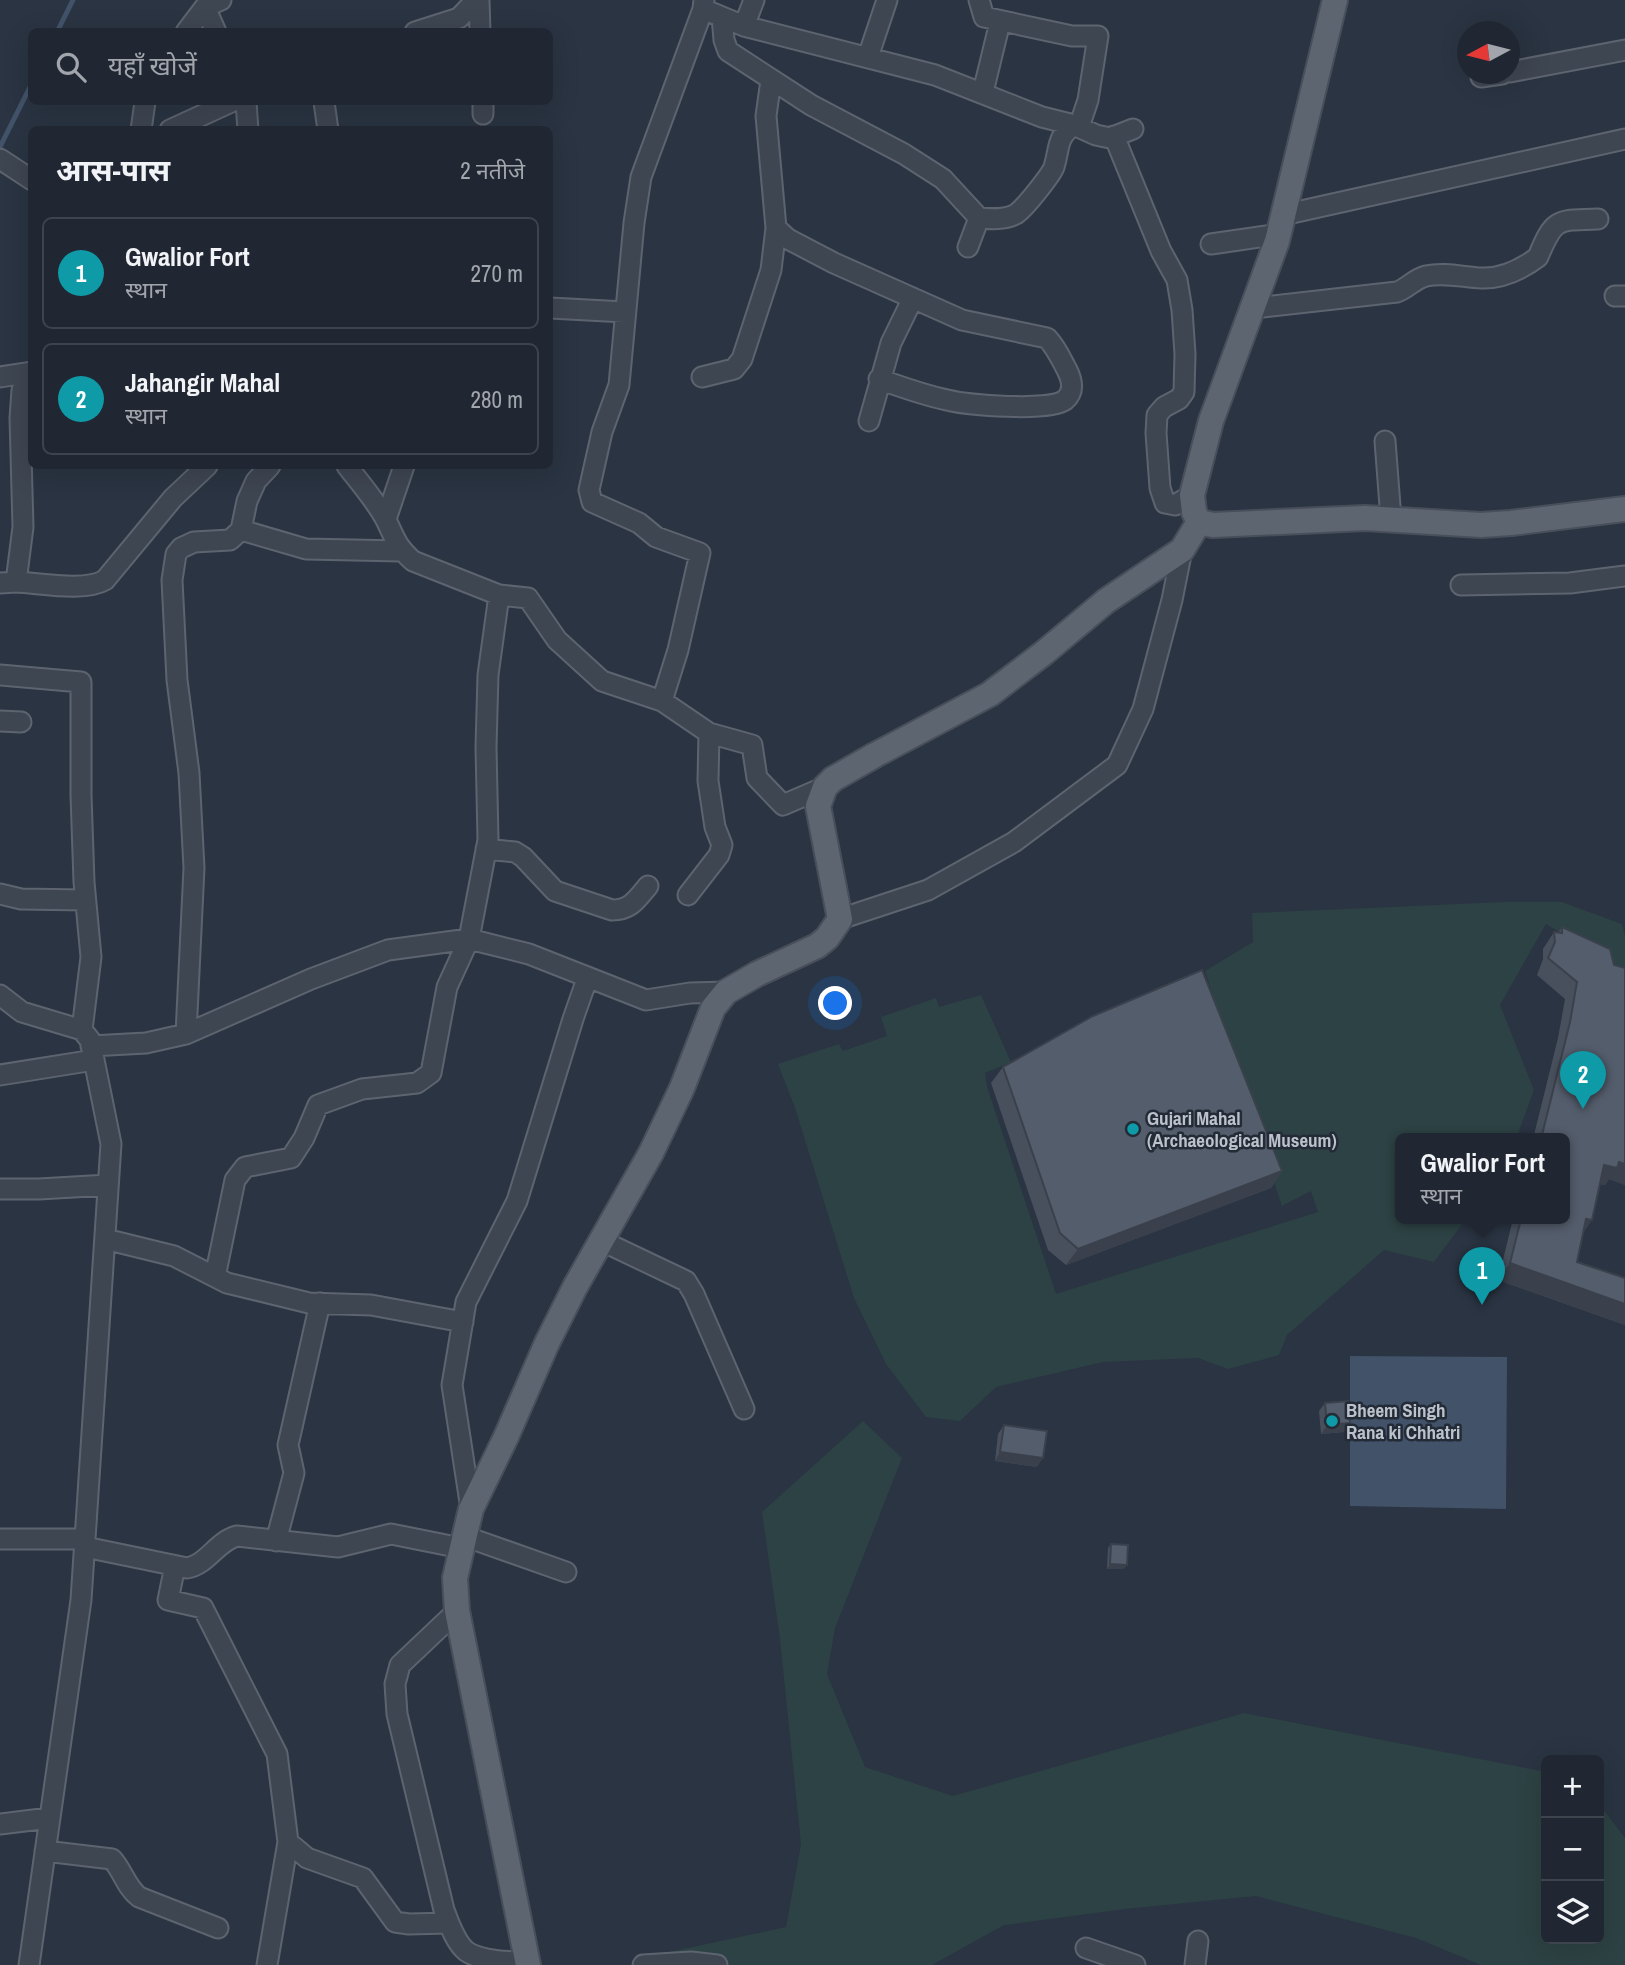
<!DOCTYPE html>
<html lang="hi">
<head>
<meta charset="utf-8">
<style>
  body { margin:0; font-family:"Archivo Narrow","Noto Sans Devanagari",sans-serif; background:#282f3a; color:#f1f3f6 }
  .controls { position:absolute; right:21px; bottom:21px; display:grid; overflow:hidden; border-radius:10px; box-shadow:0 7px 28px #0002 }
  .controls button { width:63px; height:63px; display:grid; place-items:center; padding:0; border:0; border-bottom:2px solid #3d444d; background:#202732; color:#f1f3f6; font:35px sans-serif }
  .compass { position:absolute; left:1457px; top:21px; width:63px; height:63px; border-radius:50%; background:#202732; box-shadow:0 7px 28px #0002; rotate:263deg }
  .you { position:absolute; left:836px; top:1004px; width:24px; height:24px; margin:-18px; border:5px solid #fff; border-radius:50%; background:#1a73e8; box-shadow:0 0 0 10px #1a73e833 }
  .badge { display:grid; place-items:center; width:46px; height:46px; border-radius:50%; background:#9dbcef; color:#fff; font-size:23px; font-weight:700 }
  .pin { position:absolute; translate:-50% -58px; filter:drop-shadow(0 2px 4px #0008) }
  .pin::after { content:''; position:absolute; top:37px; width:24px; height:21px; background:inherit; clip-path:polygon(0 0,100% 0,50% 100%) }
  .popup { position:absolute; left:1395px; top:1133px; width:175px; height:91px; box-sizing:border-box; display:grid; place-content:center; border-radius:10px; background:#202732; filter:drop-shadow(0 2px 5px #0005); font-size:23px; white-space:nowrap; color:#a2a5ac }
  .popup b { font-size:26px; color:#f1f3f6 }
  .popup::after { content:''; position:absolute; left:50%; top:100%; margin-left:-14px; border:14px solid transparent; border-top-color:#202732 }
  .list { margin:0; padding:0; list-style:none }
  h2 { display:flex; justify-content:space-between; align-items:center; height:91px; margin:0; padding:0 28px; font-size:30px }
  h2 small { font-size:23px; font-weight:400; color:#a2a5ac }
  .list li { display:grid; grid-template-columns:46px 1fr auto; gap:21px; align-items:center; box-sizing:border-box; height:112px; margin:0 14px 14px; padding:0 14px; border:2px solid #3d444d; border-radius:10px }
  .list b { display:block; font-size:26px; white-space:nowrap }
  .list p { margin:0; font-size:23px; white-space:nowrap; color:#a2a5ac }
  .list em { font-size:23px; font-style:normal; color:#a2a5ac }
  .icon { flex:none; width:38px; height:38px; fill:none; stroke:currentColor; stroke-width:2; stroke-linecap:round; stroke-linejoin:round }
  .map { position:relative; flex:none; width:1625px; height:1965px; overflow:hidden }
  .search { position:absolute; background:#202732; box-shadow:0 7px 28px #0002; left:28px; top:28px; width:525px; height:77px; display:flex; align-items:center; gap:18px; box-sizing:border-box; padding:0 24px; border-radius:10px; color:#a2a5ac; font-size:26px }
  .panel { position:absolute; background:#202732; box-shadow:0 7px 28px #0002; left:28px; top:126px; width:525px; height:343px; border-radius:10px }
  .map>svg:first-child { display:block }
</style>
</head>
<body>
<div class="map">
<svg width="1625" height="1965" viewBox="0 0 1625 1965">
  <rect width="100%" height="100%" fill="#2a3442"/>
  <path fill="#2d4244" d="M1505,902H1562L1622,924L1625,936V971L1546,924L1500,1005L1534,1090L1516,1139H1400V1219H1466L1434,1262L1384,1250L1287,1335L1279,1355L1228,1369L1198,1358L1103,1362L996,1387L960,1421L926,1417L886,1364L854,1298L795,1108L778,1064L839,1044L843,1051L887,1036L881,1017L936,998L939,1007L981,995L1011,1062L985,1073L987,1087L1056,1294L1318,1212L1311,1191L1282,1206L1205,971L1253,942L1252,913Z
    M863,1421L902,1458L835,1628L827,1674L865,1767L953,1796L1244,1713L1546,1772V1939H1599V1804L1625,1838V1965H1481L1416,1938L1256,1896L1125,1909L1004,1925L932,1965H672L669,1952L786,1927L801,1844L780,1639L762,1512Z"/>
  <path fill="#425269" d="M1350,1356L1507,1357L1506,1509L1350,1506Z"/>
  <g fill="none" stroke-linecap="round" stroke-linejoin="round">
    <path stroke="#425269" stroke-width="5" d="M57,32L73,0
      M0,147L32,83"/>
    <defs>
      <path id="minor" d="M479,0L480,32
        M979,0L984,17L1072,36H1098L1088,100L1079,127
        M205,7L216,32
        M703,9L744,26L935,75L1042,117L1074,125L1096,135L1110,138L1133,129
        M722,17L724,40L728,51L811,105L904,154L943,179L979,218
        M744,26L754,0
        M186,32L205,7L221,0
        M415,32L459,18L476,0
        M868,57L887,0
        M1510,72L1625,50
        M1481,77L1502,74
        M771,80L766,116L776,228L788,239L834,263L962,320L1047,338C1056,347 1061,359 1067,370C1072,380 1075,391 1065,400C1049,412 968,405 947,400C924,395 901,387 879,379
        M983,92L1000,22
        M246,102L248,130
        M324,102L328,130
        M483,102V114
        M141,130L145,102
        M170,130L231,102
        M1114,136L1161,251L1177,280L1182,310L1185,354L1184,392L1179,399L1164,407L1157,415L1156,433L1160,488L1165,503L1175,505L1192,495
        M0,159L32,180
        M1283,215L1625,139
        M1211,244L1279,234
        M968,247L979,218C991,219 1005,220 1016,214C1024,209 1051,175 1054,167C1060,148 1056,137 1074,125
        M1615,296H1625
        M550,308L625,312
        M1254,308L1397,292C1408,288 1414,279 1426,276C1444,272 1463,277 1481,278C1502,279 1522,269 1538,257C1554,218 1557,220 1598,219
        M0,377L32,372
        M702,377L734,369L742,359L771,270L776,228
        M869,421L891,343L913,298
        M1385,441L1391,519
        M386,519L404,466
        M241,530L306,549L401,551
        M16,582C40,583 85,592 105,580L173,498L207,466
        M0,583L16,582L23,527L20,418L22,390L32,375
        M1461,585L1570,583L1625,576
        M499,595L528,598L557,640L602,681L662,701L678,650L700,553L656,537L639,523L592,502L589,490L602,432L619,385L634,223L641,177L703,9L704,0
        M0,675L81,682V795L84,882L91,957L82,1030
        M662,701L709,733L752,745L757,778L783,805L825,787
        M0,721L21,722
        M486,849L515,852L523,857L555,891L612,910C631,910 637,899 648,886
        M0,894L21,899L85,900
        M688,895L719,855L722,845L715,827L708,781L709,733
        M840,919L928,890L1014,842L1117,765L1143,709L1172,600L1182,550
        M0,995L22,1012L82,1030L90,1040L111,1144L81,1600L29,1965
        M186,1034L194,868L189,773L177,680L172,580L176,554L181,548L194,542L230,540L241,530L247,501L256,481L270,466
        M91,1046L146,1043L186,1034L311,979L388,950L469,939L529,954L646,1000L690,993L726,992
        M0,1075L94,1060
        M0,1189H39L108,1185
        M105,1239L174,1256L227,1283L309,1303L371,1305L463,1322
        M602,1241L686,1281L694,1294L744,1409
        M215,1277L235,1180L245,1167L291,1158L304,1138L318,1105L362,1089L417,1083L431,1073L447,987L469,939L488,840L486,747L488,675L499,595L413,561C396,546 395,538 386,520C376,501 360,483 347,466
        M471,1509L452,1385L466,1302L517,1201L573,1019L587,979
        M464,1536L566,1572
        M0,1539H85
        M276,1541L294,1473L288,1445L320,1303
        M85,1547L187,1568C207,1565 217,1541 237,1536L338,1547L391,1534L461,1548
        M175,1566L168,1600L203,1608L277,1754L288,1842L267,1965
        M457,1611L400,1665L395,1684L397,1714L444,1910C449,1923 455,1942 466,1951C481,1962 510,1961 528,1963
        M0,1824L49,1818
        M288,1842L307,1858L363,1878L395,1922L409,1924L449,1923
        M45,1851L112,1859C123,1871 126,1887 139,1897L218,1928
        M1086,1948L1135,1965
        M643,1965L691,1962L717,1965
        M1195,1965L1198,1941"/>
      <path id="major" d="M1335,0L1277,241L1211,421L1192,495L1194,512L1199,522L1213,525L1365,518L1481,525L1511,523L1625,509
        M528,1965L457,1611L455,1578L471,1509L506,1437L547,1343L575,1287L651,1153L682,1088L713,1008L726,992L757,974L817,946L827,938L840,919L818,806L825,787L833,779L875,755L990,694L1045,652L1106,601L1182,550L1199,522"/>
    </defs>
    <use href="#minor" stroke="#5d646f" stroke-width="23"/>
    <use href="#major" stroke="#484f5b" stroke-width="28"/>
    <use href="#minor" stroke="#3e4652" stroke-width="19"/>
    <use href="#major" stroke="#5d6571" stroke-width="24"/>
  </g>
  <path fill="#48505d" d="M1562,927L1610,949L1614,965L1625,968V1185L1609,1179L1605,1185L1600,1184L1592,1220L1583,1232L1577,1262L1625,1278V1325L1498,1280L1513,1219H1564V1139H1533L1558,1038L1565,999L1537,975L1543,959V949L1554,932L1558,933Z
    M1003,1067L1282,1171L1271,1188L1066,1265L1048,1250L991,1083Z
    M1325,1403L1344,1432L1321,1434L1319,1411Z
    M1004,1425L1037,1467L995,1461L998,1434Z
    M1111,1544L1124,1569H1107L1108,1548Z"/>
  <path fill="#3b414c" d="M1619,1162L1625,1164V1185L1609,1179L1605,1185L1592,1182L1604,1165Z
    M1282,1171L1271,1188L1066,1265L1078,1249Z
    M1586,1219L1592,1220L1580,1237Z
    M1510,1263L1625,1304V1325L1498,1280Z
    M1350,1423L1344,1432L1321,1434L1327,1425Z
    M1000,1452L1043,1458L1037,1467L995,1461Z
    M1110,1564L1127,1565L1124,1569H1107Z"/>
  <path fill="#545d6c" stroke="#3b414c" stroke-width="2" d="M1562,927L1610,949L1614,965L1625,968V1164L1619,1162L1617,1168L1604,1165L1592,1220L1586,1219L1577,1262L1625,1278V1304L1510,1263L1521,1219H1564V1139H1541L1570,1022L1577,982L1548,958L1555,942L1554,932L1562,933Z
    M1202,970L1282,1171L1078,1249L1060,1233L1003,1067L1093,1016Z
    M1348,1401L1350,1423L1327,1425L1325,1403Z
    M1004,1425L1047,1431L1043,1458L1000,1452Z
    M1111,1544L1128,1545L1127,1565L1110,1564Z"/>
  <g fill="#0f9aa8" stroke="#232b37" stroke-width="2.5">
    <circle cx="1133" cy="1129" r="7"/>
    <circle cx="1332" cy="1421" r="7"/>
  </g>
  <g text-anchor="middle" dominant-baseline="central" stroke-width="5" stroke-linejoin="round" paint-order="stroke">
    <g font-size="19" font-weight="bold" fill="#bcc2cb" stroke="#232b37" text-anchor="start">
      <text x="1147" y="1118">Gujari Mahal<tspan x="1147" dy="22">(Archaeological Museum)</tspan></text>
      <text x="1346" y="1410">Bheem Singh<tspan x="1346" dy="22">Rana ki Chhatri</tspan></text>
    </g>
  </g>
</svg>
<div class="controls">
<button>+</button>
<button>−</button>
<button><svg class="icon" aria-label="layers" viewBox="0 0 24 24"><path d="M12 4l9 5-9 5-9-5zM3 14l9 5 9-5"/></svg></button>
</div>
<svg class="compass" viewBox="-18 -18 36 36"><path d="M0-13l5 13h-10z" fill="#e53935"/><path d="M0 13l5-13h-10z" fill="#a2a5ac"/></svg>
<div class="you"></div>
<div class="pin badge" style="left:1482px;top:1305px;background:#0f9aa8">1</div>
<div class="popup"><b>Gwalior Fort</b>स्थान</div>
<div class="pin badge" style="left:1583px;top:1109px;background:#0f9aa8">2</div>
<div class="search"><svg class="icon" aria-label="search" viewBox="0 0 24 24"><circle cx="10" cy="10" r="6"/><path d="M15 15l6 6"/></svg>यहाँ खोजें</div>
<section class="panel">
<h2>आस-पास<small>2 नतीजे</small></h2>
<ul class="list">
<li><span class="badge" style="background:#0f9aa8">1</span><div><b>Gwalior Fort</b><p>स्थान</p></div><em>270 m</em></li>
<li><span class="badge" style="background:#0f9aa8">2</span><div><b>Jahangir Mahal</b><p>स्थान</p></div><em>280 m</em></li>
</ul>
</section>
</div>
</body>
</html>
